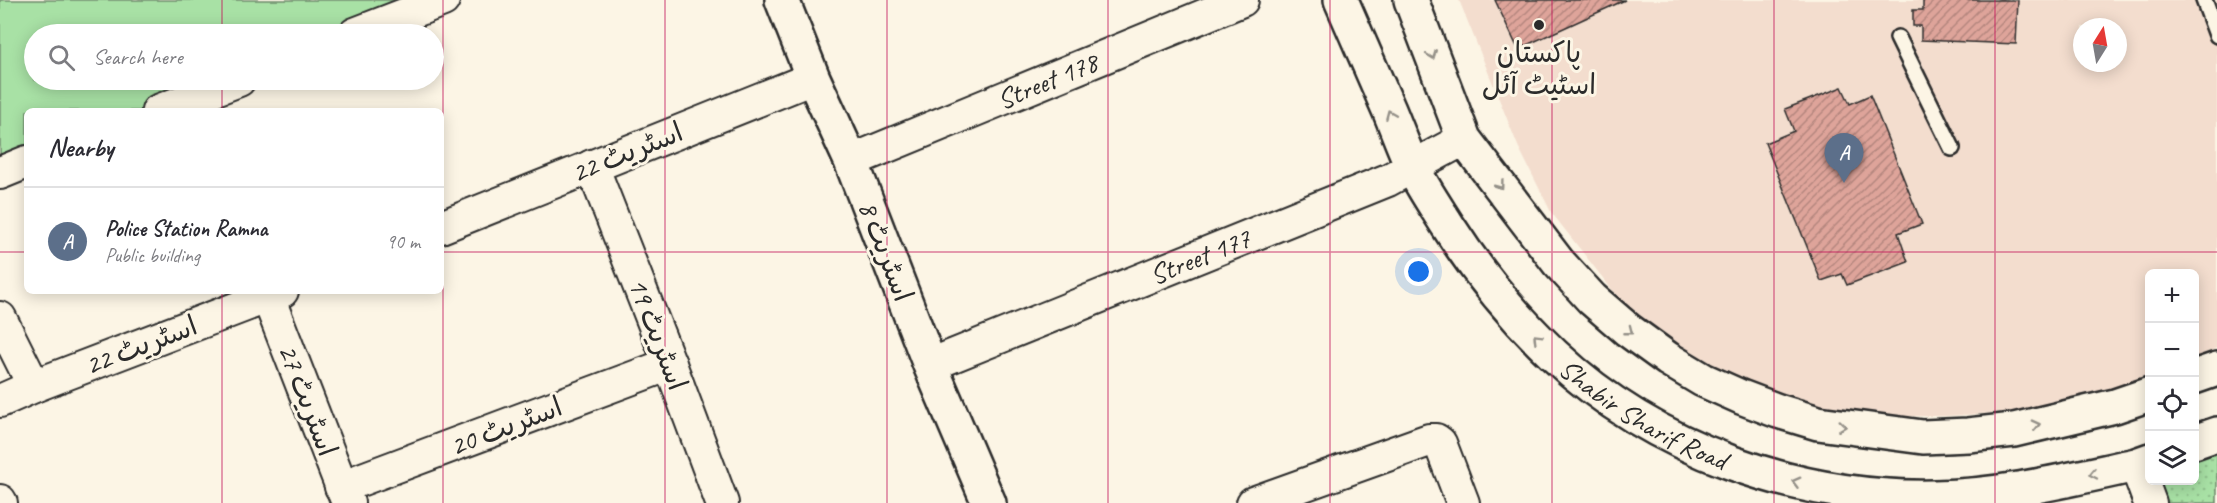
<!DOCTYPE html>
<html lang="en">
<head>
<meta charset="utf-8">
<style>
  body { margin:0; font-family:Caveat,"Playpen Sans Arabic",sans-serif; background:#f2f2f3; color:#2b2b33 }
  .controls { position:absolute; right:18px; bottom:18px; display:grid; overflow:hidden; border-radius:9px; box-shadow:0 3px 15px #0003 }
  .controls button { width:54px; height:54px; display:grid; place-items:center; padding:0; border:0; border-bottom:2px solid #e1e1e2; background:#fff; color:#2b2b33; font:30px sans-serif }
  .compass { position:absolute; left:2073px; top:18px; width:54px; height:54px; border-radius:50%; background:#fff; box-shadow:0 3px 15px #0003; rotate:11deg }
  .you { position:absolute; left:1419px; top:272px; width:21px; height:21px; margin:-15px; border:4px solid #fff; border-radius:50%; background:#1a73e8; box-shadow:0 0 0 9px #1a73e833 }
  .badge { display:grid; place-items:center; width:39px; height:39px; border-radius:50%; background:#2b2b2b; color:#fff; font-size:20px; font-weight:700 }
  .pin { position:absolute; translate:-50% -50px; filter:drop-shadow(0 2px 3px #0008) }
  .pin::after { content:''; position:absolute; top:32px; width:21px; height:18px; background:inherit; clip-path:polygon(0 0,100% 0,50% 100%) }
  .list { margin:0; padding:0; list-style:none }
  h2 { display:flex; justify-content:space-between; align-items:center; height:78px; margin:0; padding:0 24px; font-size:26px }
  h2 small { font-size:20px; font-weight:400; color:#7c7c81 }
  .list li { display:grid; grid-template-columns:39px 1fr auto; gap:18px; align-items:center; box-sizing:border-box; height:108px; padding:0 24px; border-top:2px solid #e1e1e2 }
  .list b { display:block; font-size:22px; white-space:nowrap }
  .list p { margin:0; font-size:20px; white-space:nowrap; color:#7c7c81 }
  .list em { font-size:20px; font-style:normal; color:#7c7c81 }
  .icon { flex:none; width:33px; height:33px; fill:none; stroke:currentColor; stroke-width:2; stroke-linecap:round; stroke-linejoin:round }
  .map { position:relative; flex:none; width:2217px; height:503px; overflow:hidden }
  .search { position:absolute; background:#fff; box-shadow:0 3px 15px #0003; left:24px; top:24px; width:420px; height:66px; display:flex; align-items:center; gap:15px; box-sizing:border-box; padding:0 21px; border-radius:33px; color:#7c7c81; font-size:22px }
  .panel { position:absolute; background:#fff; box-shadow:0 3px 15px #0003; left:24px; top:108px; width:420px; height:186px; border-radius:9px }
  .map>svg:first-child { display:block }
</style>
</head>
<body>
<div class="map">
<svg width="2217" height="503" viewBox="0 0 2217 503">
  <defs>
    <pattern id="grass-dots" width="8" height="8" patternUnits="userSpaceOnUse" patternTransform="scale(1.5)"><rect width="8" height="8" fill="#a8e1a5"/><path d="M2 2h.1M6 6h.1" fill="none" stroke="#91c18e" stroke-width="1.8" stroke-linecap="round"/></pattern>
    <pattern id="building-hatch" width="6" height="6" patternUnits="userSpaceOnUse" patternTransform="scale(1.5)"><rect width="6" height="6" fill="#dea49a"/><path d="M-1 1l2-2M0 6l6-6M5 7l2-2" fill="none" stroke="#b4867e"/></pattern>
  </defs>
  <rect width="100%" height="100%" fill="#fcf5e5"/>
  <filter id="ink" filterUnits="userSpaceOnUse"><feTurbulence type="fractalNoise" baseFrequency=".0167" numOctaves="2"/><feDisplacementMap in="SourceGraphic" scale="12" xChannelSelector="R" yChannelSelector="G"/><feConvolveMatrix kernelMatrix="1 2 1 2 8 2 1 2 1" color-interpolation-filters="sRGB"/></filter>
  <g filter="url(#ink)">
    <path fill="#f3ddce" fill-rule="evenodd" d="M1459,0H2217V348L2195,358L2194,274H2150L2149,377L2130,385L2031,411L1944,416H1865L1795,406L1726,378L1662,335L1617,296L1551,212L1518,146ZM2082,27H2118V63H2082Z"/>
    <path fill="url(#grass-dots)" stroke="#6a8668" stroke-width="1.5" d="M2217,452V503H2150V480H2194L2195,460Z"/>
    <path fill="#a8e1a5" stroke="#6a8668" stroke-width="1.5" d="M0,0H429L340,34H34V80H225L144,111H27V156L0,167Z"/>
    <path fill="url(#building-hatch)" stroke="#2b2b2b" stroke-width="1.5" d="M1495,0H1625L1518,49Z
      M1923,0H2018L2016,44L1921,40V26H1913V10H1923Z
      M1842,87L1850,104L1870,95L1922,224L1898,233L1908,262L1847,285L1842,274L1821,281L1765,143L1794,131L1785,109Z"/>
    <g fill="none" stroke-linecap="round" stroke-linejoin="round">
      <defs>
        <path id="lane" d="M2204,0L2217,35
          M1898,38L1952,148"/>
        <g id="street">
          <path d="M355,34L443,0"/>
          <path d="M158,111L239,80"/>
          <path id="s1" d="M851,161L1242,0"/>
          <path d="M592,166L670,364L722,503"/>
          <path d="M0,173L27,162"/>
          <path d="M441,227L813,78"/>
          <path d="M268,297L348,503"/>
          <path d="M0,318L34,386"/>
          <path id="s2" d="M930,365L1388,180L1464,139"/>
          <path d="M0,401L34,386L282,291"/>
          <path d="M2136,465L2150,503"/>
          <path d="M341,487L670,364"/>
          <path d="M0,501L1,503"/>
          <path d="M1253,503L1429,440H1436L1440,443L1463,503"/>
        </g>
        <g id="secondary">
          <path d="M782,0L813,78L851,161L930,365L989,503"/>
          <path id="s3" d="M1341,0C1357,37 1373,74 1389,110C1397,129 1404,149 1413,168C1423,188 1436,207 1448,226C1478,273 1513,316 1554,355C1654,449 1798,500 1935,497C2003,496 2070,479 2136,465L2150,460"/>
          <path d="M1411,0L1464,139L1558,262L1592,299L1628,330L1668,359L1703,380L1741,397L1778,411L1818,423L1923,437L1968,435L2014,430L2115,406L2150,394"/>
          <path d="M2194,377L2217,369"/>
          <path d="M2194,442L2217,434"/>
        </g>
      </defs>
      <use href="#lane" stroke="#2b2b2b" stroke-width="20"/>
      <use href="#street" stroke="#2b2b2b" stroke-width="36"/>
      <use href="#secondary" stroke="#2b2b2b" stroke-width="38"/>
      <use href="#lane" stroke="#fcf5e5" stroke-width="15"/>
      <use href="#street" stroke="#fcf5e5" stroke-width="32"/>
      <use href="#secondary" stroke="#fcf5e5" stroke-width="33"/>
    </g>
    <defs><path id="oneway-chevron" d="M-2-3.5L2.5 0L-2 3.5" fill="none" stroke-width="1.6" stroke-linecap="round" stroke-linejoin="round" transform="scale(1.5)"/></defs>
    <g stroke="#949088">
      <use href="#oneway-chevron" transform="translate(1432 55) rotate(69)"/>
      <use href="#oneway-chevron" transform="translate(1390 114) rotate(-113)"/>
      <use href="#oneway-chevron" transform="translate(1500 185) rotate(53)"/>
      <use href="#oneway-chevron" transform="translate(1629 331) rotate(38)"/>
      <use href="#oneway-chevron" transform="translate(1537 338) rotate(-135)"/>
      <use href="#oneway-chevron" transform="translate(2036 425) rotate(-13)"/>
      <use href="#oneway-chevron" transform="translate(1842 426) rotate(7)"/>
      <use href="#oneway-chevron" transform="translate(2093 474) rotate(168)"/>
      <use href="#oneway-chevron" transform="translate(1796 482) rotate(-165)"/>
    </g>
  </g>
  <path fill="none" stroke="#c2185b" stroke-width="1.5" stroke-opacity="0.55" d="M222,0V34M443,0V503M665,0V503M887,0V503M1108,0V503M1330,0V503M1552,0V503M1774,0V503M1995,0V503M222,80V111M0,252H27M441,252H2217M222,291V503"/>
  <circle fill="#2b2b2b" stroke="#fcf5e5" stroke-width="2" cx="1539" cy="25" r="6"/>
  <g text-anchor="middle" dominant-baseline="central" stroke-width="6" stroke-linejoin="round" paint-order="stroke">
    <g font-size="28" fill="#2b2b2b" stroke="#fcf5e5">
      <text x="1539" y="52">پاکستان<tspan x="1539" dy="32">اسٹیٹ آئل</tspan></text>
    </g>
    <g font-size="28" fill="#2b2b2b" stroke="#fcf5e5">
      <text stroke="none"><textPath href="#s1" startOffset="212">Street 178</textPath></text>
      <text transform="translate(627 152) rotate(-22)">اسٹریٹ 22</text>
      <text transform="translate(886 251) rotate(69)">اسٹریٹ 8</text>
      <text stroke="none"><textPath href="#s2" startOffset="291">Street 177</textPath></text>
      <text transform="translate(658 334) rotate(69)">اسٹریٹ 19</text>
      <text transform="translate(141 345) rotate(-21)">اسٹریٹ 22</text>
      <text transform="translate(308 400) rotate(69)">اسٹریٹ 27</text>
      <text stroke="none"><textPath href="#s3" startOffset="526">Shabir Sharif Road</textPath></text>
      <text transform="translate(506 426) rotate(-21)">اسٹریٹ 20</text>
    </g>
  </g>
</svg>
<div class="controls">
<button>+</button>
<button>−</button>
<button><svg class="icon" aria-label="locate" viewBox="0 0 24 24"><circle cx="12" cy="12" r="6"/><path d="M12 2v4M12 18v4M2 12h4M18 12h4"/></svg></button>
<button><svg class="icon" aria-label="layers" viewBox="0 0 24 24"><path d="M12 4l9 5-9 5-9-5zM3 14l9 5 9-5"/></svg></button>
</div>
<svg class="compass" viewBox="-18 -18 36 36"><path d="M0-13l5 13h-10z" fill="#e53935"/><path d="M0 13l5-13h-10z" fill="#7c7c81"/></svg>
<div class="you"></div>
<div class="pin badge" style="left:1844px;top:183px;background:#5c6f8a">A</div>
<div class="search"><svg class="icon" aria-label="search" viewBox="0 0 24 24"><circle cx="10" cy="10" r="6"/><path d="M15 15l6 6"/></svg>Search here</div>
<section class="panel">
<h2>Nearby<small></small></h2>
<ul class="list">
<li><span class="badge" style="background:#5c6f8a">A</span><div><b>Police Station Ramna</b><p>Public building</p></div><em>90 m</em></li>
</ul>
</section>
</div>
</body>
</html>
